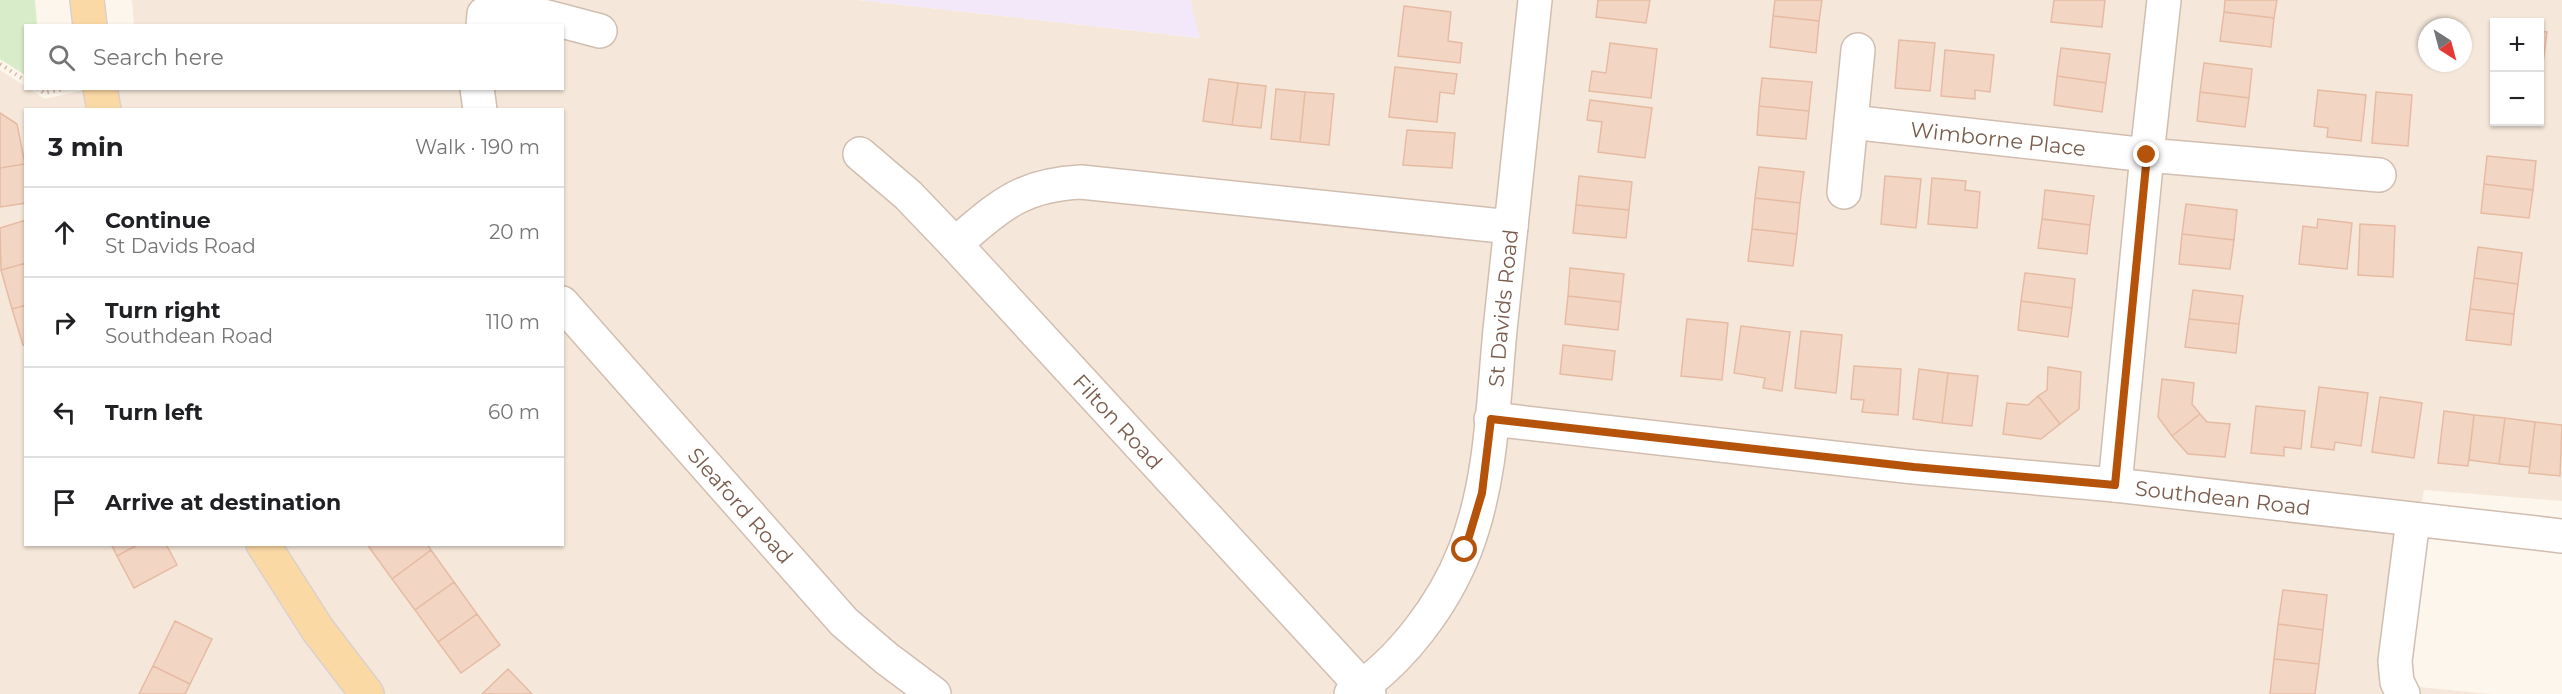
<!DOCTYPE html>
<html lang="en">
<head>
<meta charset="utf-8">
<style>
  body { margin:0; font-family:Montserrat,sans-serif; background:#f6f6f6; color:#202124 }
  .controls { position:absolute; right:18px; top:18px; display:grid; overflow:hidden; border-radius:0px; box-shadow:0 2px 4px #0004 }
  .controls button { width:54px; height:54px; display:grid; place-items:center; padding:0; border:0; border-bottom:2px solid #e0e0e0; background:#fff; color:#202124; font:30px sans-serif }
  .compass { position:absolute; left:2418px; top:18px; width:54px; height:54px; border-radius:50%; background:#fff; box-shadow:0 2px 4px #0004; rotate:144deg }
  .stop { position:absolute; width:18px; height:18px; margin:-14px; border:4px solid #b45309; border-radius:50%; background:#fff }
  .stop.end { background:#b45309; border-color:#fff; box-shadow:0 2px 6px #0008 }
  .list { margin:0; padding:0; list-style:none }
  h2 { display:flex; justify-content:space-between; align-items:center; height:78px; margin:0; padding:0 24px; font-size:26px }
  h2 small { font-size:20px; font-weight:400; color:#757577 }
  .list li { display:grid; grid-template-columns:39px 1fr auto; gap:18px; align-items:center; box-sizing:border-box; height:90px; padding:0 24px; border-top:2px solid #e0e0e0 }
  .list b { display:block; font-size:22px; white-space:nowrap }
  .list p { margin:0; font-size:20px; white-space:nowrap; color:#757577 }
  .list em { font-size:20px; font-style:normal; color:#757577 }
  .icon { flex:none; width:33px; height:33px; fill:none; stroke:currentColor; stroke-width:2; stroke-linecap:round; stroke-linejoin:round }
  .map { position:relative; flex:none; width:2562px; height:694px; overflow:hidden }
  .search { position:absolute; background:#fff; box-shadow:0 2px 4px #0004; left:24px; top:24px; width:540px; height:66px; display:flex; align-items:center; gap:15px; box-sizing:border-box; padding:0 21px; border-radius:0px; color:#757577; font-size:22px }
  .panel { position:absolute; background:#fff; box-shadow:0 2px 4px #0004; left:24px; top:108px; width:540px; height:438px; border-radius:0px }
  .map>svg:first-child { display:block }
</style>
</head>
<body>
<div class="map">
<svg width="2562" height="694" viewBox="0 0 2562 694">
  <rect width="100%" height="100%" fill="#fdf6ec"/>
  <path fill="#f5e8da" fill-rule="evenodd" d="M132,0H858L1199,38L1190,0H2562V501L2424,490L2388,684L2491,694H0V70L45,99L92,88H562V26L134,25ZM2494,22H2540V122H2494ZM2427,27H2463V63H2427ZM26,110H562V544H26Z"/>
  <path fill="#f3e8fa" d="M858,0H1190L1200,38Z"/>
  <path fill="#d8ecc9" d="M0,0H35L37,25L26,26L25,75L0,59Z"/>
  <path fill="#f3d5c3" stroke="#e6bba3" stroke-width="1.5" d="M1598,0H1650L1646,23L1596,17Z
    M1775,0H1822L1819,21L1773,16Z
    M2054,0H2105L2102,27L2051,22Z
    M2225,0H2277L2274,18L2224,12Z
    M1404,6L1451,12L1448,41L1462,43L1460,63L1398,56Z
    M2224,12L2274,18L2271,47L2220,41Z
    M1773,16L1819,21L1816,53L1770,47Z
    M2540,31L2547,32L2543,63H2540Z
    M1899,40L1935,43L1930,91L1895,88Z
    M1610,43L1657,49L1651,98L1589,91L1592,71L1606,73Z
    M2061,48L2110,54L2106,83L2057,76Z
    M1945,50L1994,55L1990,92L1975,90V99L1941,96Z
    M2204,63L2252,69L2249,98L2200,92Z
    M1395,67L1457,74L1454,94L1440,92L1437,122L1389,117Z
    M2057,76L2106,83L2102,112L2054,105Z
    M1762,78L1812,82L1809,111L1759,106Z
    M1209,79L1238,83L1232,125L1203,121Z
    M1238,83L1266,86L1261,128L1232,125Z
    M1276,89L1305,92L1300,142L1271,139Z
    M2318,90L2366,95L2361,141L2327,137L2328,128L2314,126Z
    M1305,92L1334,94L1329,145L1300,142Z
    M2200,92L2249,98L2245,127L2197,121Z
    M2376,92L2412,95L2408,146L2372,143Z
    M1590,100L1652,108L1645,158L1598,152L1602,122L1587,120Z
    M1759,106L1809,111L1806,139L1757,135Z
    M0,113L17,124L25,164L0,168Z
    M1407,130L1455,133L1452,168L1403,165Z
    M2487,156L2536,161L2533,190L2484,184Z
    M25,164L26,203L0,207V168Z
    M1759,167L1804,172L1800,203L1755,198Z
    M1579,176L1632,182L1629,210L1576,205Z
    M1885,176L1921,179L1916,228L1881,224Z
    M1932,178L1966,181L1965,190L1980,192L1977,228L1928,224Z
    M2484,184L2533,190L2529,218L2481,213Z
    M2045,190L2094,196L2090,225L2042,219Z
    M1755,198L1800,203L1797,234L1752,229Z
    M2186,204L2237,210L2234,240L2182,234Z
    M1576,205L1629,210L1626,238L1573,233Z
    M2042,219L2090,225L2087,254L2038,248Z
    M2318,219L2352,223L2347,269L2299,264L2303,226L2317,228Z
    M26,220V263L1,270L0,228Z
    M2360,224L2395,226L2393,277L2358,275Z
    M1752,229L1797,234L1793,266L1748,261Z
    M2182,234L2234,240L2230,269L2179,264Z
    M2478,247L2522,253L2518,284L2474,278Z
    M26,263V305L12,309L1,270Z
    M1570,268L1624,274L1621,302L1568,296Z
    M2025,273L2075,279L2072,308L2021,301Z
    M2474,278L2518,284L2514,314L2470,309Z
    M2193,290L2243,296L2239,324L2189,319Z
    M1568,296L1621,302L1618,330L1565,324Z
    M2021,301L2072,308L2068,337L2018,330Z
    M26,305V344L23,345L12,309Z
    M2470,309L2514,314L2511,345L2466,340Z
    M1687,319L1728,323L1722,380L1681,376Z
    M2189,319L2239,324L2236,353L2185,347Z
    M1741,326L1790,332L1782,391L1763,388L1765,378L1734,373Z
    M1801,331L1842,335L1836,393L1795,388Z
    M1563,345L1615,351L1612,380L1560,374Z
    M1854,366L1901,369L1898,415L1862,412L1864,400L1851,399Z
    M2048,367L2081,372L2079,409L2060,424L2038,396L2047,390Z
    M1919,369L1948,373L1942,423L1913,419Z
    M1948,373L1978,376L1972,426L1942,423Z
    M2162,379L2194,383L2192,404L2200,414L2172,436L2158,417Z
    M2319,387L2368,393L2361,446L2335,442L2334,450L2311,447Z
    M2038,396L2060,424L2041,439L2003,434L2007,403L2028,405Z
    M2380,397L2422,403L2414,458L2372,452Z
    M2256,406L2305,411L2301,449L2284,447V456L2251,453Z
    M2444,411L2474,415L2468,466L2438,463Z
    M2200,414L2207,422L2230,424L2225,457L2188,454L2172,436Z
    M2474,415L2505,418L2499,464L2469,460Z
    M2505,418L2535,422L2530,467L2499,464Z
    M2535,422L2562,425L2560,476L2529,473Z
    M111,544H139L117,556Z
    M139,544H166L177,565L134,588L117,556Z
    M372,544H427L431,550L392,579L369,547Z
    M431,550L454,582L415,610L392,579Z
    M454,582L477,614L438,642L415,610Z
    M2283,590L2327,595L2323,630L2278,624Z
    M477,614L500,645L461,673L438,642Z
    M175,621L212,639L190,684L153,666Z
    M2278,624L2323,630L2319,664L2274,659Z
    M2274,659L2319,664L2315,694H2270Z
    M153,666L190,684L185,694H139Z
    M508,669L532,694H482Z"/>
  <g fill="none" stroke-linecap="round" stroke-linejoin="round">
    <defs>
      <g id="minor">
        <path d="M483,26L484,14L532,13L600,31"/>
        <path d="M477,88L480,110"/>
        <path id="s1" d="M1851,122L2147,155L2164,0"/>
        <path id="s2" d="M860,154L908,195L955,244L1369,694"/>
        <path d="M1844,192L1858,50"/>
        <path d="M955,244C1000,206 1020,185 1081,182L1511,227"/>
        <path id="s3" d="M562,303L844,622L886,658L934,694"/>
        <path id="s4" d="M1491,419L1914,467L2115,485L2562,536"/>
        <path d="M2115,485L2147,155L2379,175"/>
        <path id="s5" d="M1351,694C1401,662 1444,604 1465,550C1492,481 1493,403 1500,330C1511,220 1523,110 1535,0"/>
        <path d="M2403,694L2397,682L2395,661L2413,520"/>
      </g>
      <path id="major" d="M87,0L90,26
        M100,88L104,110
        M263,544L318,630L367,694"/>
    </defs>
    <use href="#minor" stroke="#d1beb0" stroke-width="36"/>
    <use href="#major" stroke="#dad1cd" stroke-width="36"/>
    <path stroke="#d9b8a5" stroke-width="4" stroke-dasharray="1.5 4.5" stroke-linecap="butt" d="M0,64L26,81
      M37,88L44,93L64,89"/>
    <use href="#minor" stroke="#fff" stroke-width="33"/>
    <use href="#major" stroke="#fbd9a5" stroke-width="33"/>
  </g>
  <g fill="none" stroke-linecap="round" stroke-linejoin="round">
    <path stroke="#b45309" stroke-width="8" d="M1465,550L1482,493L1491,419L1914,467L2115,485L2147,155"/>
  </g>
  <g text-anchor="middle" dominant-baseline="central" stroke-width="4.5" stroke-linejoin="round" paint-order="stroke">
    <g font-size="21" fill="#7a5c4d" stroke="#fffaf3">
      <text stroke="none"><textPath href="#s1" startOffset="148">Wimborne Place</textPath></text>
      <text stroke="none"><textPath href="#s5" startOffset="432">St Davids Road</textPath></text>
      <text stroke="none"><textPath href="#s2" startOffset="372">Filton Road</textPath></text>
      <text stroke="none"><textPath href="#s4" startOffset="736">Southdean Road</textPath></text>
      <text stroke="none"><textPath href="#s3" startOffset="270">Sleaford Road</textPath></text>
    </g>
  </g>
</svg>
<div class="controls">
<button>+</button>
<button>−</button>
</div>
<svg class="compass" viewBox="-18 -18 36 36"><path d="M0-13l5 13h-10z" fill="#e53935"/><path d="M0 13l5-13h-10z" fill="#757577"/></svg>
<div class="stop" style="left:1465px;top:550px"></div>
<div class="stop end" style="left:2147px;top:155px"></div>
<div class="search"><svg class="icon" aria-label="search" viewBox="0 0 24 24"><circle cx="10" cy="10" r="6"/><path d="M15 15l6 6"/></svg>Search here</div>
<section class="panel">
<h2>3 min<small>Walk · 190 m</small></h2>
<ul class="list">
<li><svg class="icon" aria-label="ahead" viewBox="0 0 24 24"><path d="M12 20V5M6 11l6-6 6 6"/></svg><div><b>Continue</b><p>St Davids Road</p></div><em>20 m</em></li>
<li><svg class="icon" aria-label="right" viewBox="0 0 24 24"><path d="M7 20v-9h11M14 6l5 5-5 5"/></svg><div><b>Turn right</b><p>Southdean Road</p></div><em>110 m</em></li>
<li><svg class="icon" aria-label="left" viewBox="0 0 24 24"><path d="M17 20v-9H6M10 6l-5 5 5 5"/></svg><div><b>Turn left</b></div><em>60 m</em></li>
<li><svg class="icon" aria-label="arrive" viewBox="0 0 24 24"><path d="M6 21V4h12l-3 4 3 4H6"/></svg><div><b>Arrive at destination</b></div></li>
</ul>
</section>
</div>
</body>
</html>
